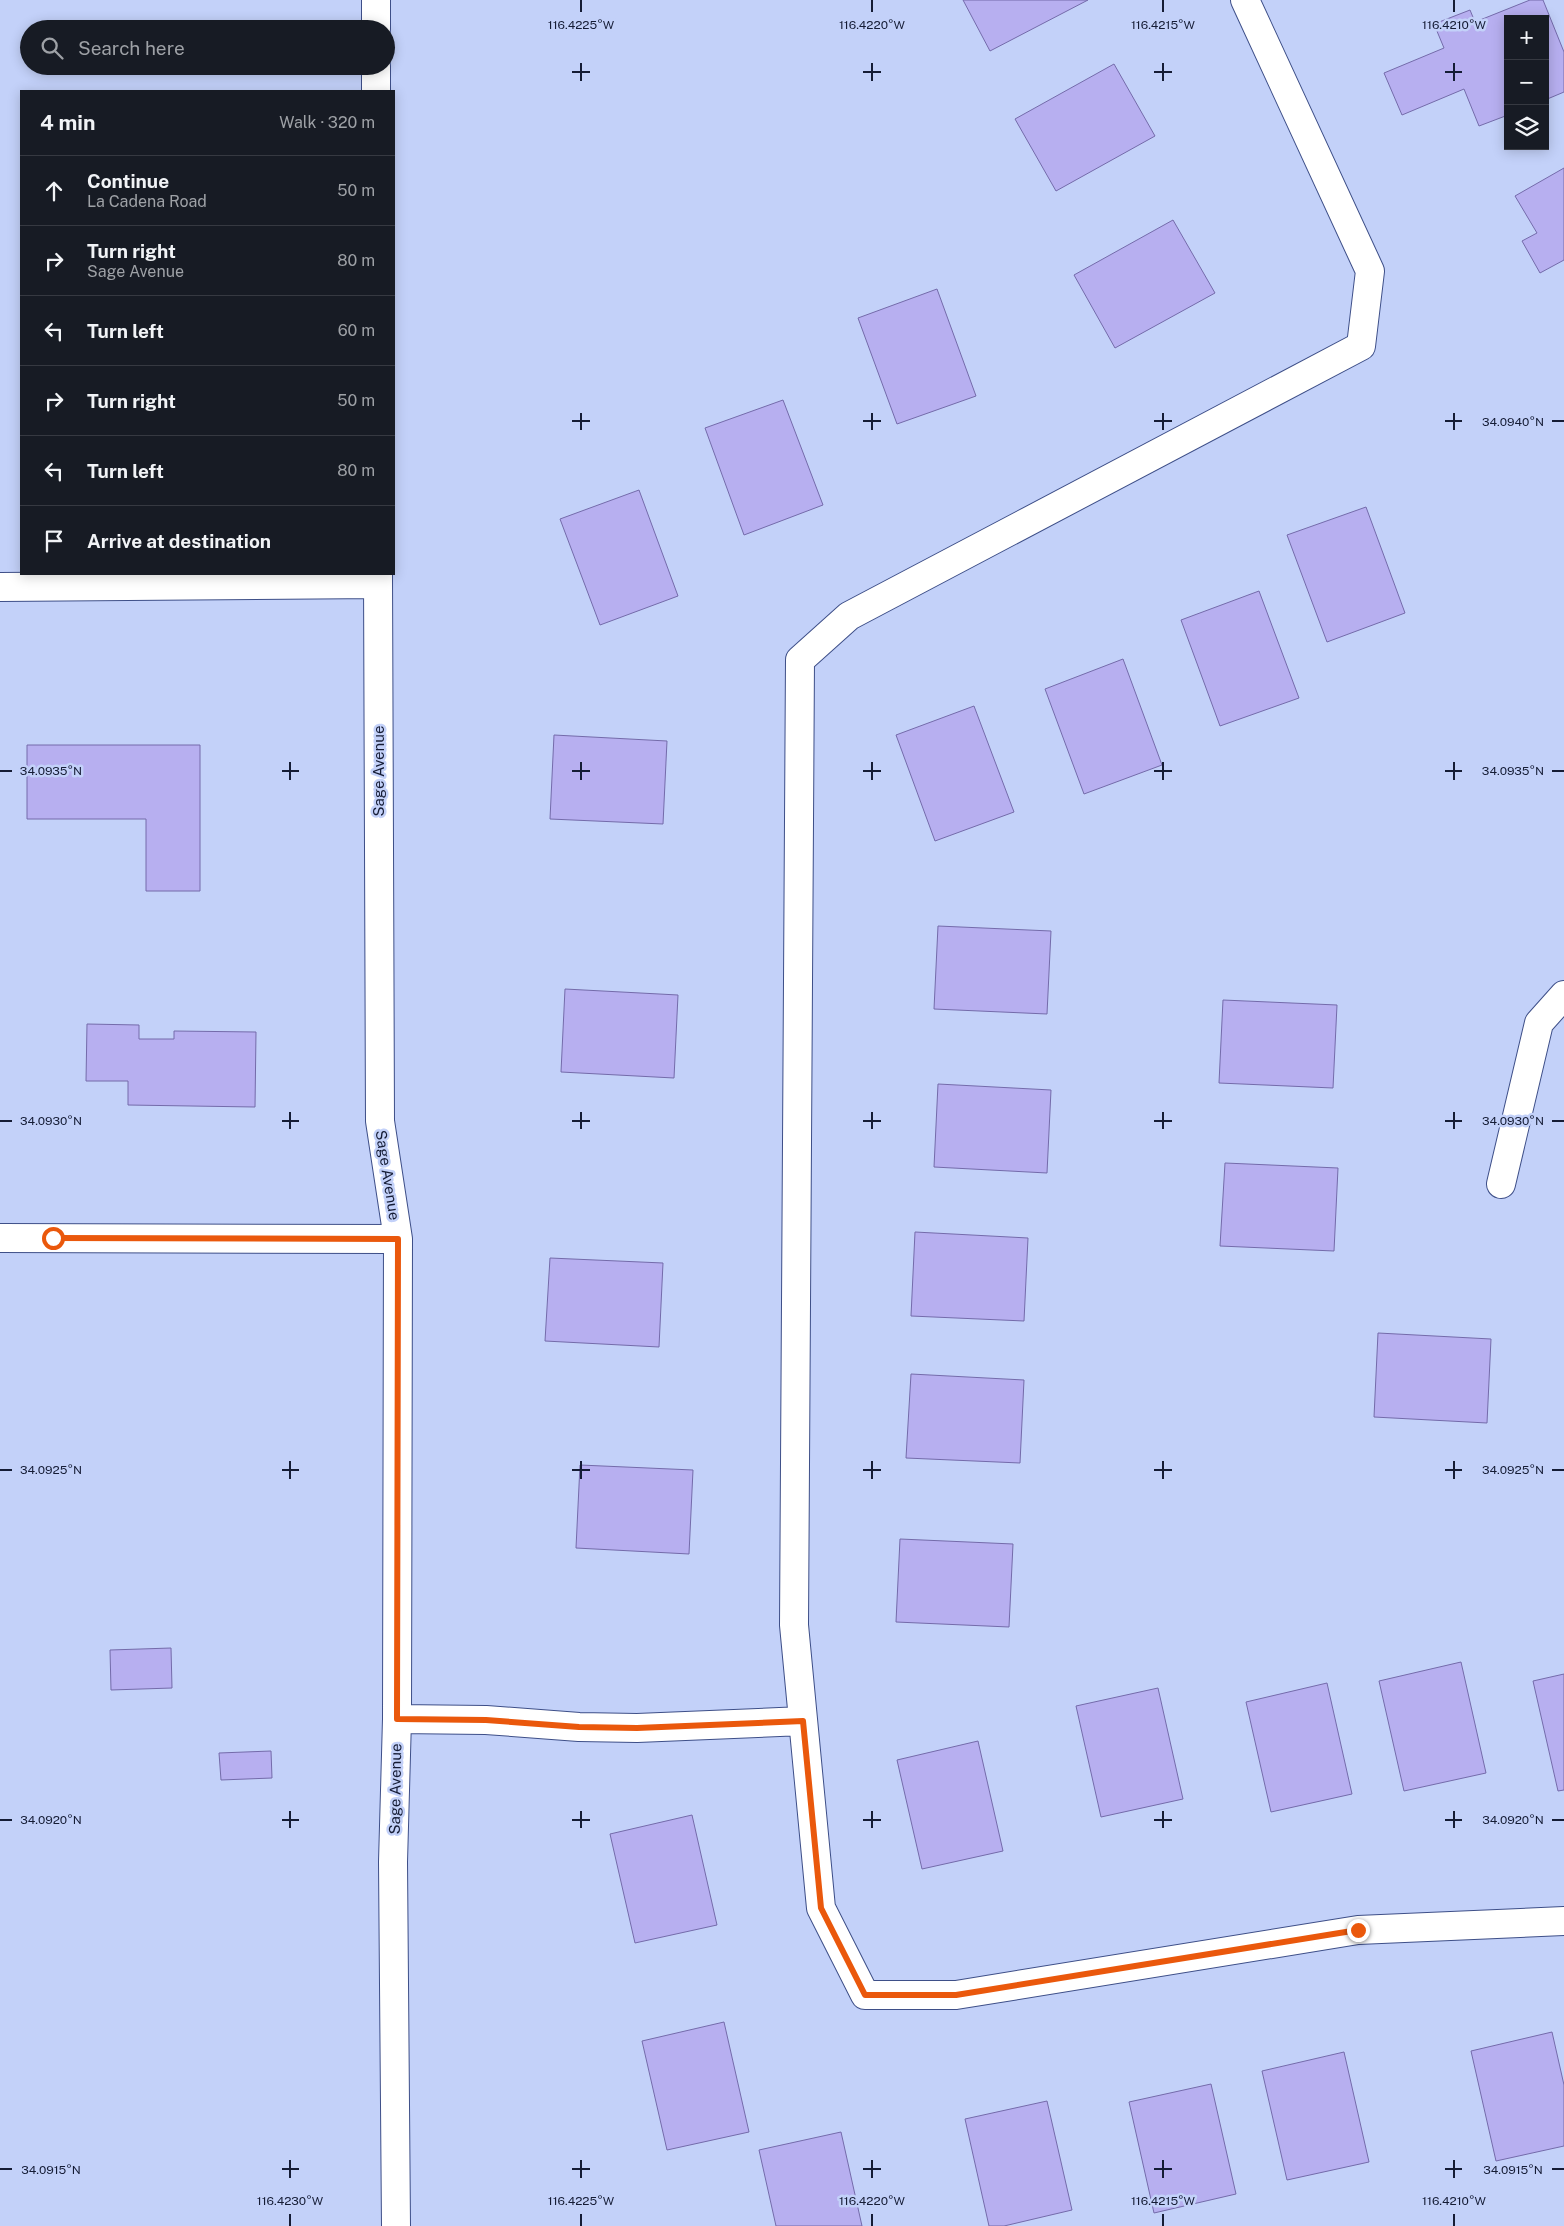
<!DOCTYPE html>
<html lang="en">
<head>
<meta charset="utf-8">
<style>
  body { margin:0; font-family:"Public Sans",sans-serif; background:#242831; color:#f1f3f6 }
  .controls { position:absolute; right:15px; top:15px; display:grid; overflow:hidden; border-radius:0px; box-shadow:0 2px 12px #0003 }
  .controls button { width:45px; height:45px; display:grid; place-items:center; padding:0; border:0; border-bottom:1px solid #363941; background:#171b24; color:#f1f3f6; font:25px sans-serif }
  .stop { position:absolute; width:15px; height:15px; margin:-11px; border:4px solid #ea580c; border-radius:50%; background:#fff }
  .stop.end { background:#ea580c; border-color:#fff; box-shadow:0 1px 5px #0008 }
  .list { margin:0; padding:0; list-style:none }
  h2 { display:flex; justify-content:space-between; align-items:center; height:65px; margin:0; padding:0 20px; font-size:21px }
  h2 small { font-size:16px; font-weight:400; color:#9ea1a6 }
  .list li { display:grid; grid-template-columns:32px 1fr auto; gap:15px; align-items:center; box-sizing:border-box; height:70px; padding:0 20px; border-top:1px solid #363941 }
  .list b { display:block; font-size:19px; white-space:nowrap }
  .list p { margin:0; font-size:16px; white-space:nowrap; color:#9ea1a6 }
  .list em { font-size:16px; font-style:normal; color:#9ea1a6 }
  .icon { flex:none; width:28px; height:28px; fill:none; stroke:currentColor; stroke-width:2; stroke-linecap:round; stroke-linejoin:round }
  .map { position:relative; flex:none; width:1564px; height:2226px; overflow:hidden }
  .search { position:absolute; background:#171b24; box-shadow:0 2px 12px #0003; left:20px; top:20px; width:375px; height:55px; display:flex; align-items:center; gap:12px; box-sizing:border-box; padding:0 18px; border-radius:28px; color:#9ea1a6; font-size:19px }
  .panel { position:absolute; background:#171b24; box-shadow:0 2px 12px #0003; left:20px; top:90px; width:375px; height:485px; border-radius:0px }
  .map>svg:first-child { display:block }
</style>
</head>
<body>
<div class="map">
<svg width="1564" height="2226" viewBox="0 0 1564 2226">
  <rect width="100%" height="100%" fill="#c3d1f9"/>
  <path fill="#b7aff0" stroke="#746baa" d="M963,0H1088L990,51Z
    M1530,0H1543L1564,52V92L1545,100V19H1508V115L1479,126L1464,89L1402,115L1384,73L1444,48L1434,24L1470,10L1475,22Z
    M1114,64L1155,136L1056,191L1015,119Z
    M1564,168V260L1540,273L1522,241L1537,233L1515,196Z
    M1173,220L1215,293L1115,348L1074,275Z
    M937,289L976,396L897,424L858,318Z
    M783,400L823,505L744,535L705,428Z
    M639,490L678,596L600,625L560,519Z
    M1366,507L1405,613L1327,642L1287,535Z
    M1259,591L1299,698L1220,726L1181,620Z
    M1123,659L1162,765L1084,794L1045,689Z
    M974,706L1014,812L935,841L896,735Z
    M554,735L667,741L663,824L550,819Z
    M27,745H200V891H146V819H27Z
    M938,926L1051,931L1047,1014L934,1009Z
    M565,989L678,995L674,1078L561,1072Z
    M1223,1000L1337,1005L1333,1088L1219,1083Z
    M87,1024L139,1025V1039H174V1031L256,1032L255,1107L128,1105V1081H86Z
    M938,1084L1051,1090L1047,1173L934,1167Z
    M1225,1163L1338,1168L1334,1251L1220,1246Z
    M915,1232L1028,1238L1024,1321L911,1316Z
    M550,1258L663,1263L659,1347L545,1341Z
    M1378,1333L1491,1339L1487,1423L1374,1417Z
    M911,1374L1024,1380L1020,1463L906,1458Z
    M580,1465L693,1470L689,1554L576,1548Z
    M900,1539L1013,1544L1009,1627L896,1622Z
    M171,1648L172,1688L111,1690L110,1650Z
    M1461,1662L1486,1773L1404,1791L1379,1681Z
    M1564,1674V1790L1558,1791L1533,1681Z
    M1327,1683L1352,1794L1271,1812L1246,1702Z
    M1158,1688L1183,1799L1101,1817L1076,1706Z
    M978,1741L1003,1851L922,1869L897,1760Z
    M271,1751L272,1778L221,1780L219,1753Z
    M692,1815L717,1925L635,1943L610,1834Z
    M724,2022L749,2132L667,2150L642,2041Z
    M1552,2032L1564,2085V2146L1496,2161L1471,2051Z
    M1344,2052L1369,2162L1287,2180L1262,2071Z
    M1211,2084L1236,2194L1154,2213L1129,2102Z
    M1047,2101L1072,2210L1004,2226H989L965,2119Z
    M841,2132L862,2226H776L759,2150Z"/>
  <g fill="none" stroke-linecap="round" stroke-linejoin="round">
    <defs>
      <path id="street" d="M376,0V29
        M1245,0L1370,271L1361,346L849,616L800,660L794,1625L821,1908L865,1995H956L1358,1930L1564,1921
        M376,66V91
        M378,574L380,1121L398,1239L397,1719L393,1862L396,2226
        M0,587L378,584
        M1501,1184L1539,1023L1564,995
        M0,1238L398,1239
        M397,1719L486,1720L579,1727L637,1728L803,1721"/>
    </defs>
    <use href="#street" stroke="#3e4f88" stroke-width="30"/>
    <use href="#street" stroke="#fff" stroke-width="28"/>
  </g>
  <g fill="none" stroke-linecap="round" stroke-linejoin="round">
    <path stroke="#ea580c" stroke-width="6" d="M53,1238L398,1239L397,1719L486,1720L579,1727L637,1728L803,1721L821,1908L865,1995H956L1358,1930"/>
  </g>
  <path fill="none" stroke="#151c35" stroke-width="2" d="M581,0V12M872,0V12M1163,0V12M1454,0V12M581,63V81M872,63V81M1163,63V81M1454,63V81M572,72H590M863,72H881M1154,72H1172M1445,72H1462M581,413V430M872,413V430M1163,413V430M1454,413V430M572,421H590M863,421H881M1154,421H1172M1445,421H1462M1552,421H1564M290,762V780M581,762V780M872,762V780M1163,762V780M1454,762V780M0,771H12M282,771H299M572,771H590M863,771H881M1154,771H1172M1445,771H1462M1552,771H1564M290,1112V1129M581,1112V1129M872,1112V1129M1163,1112V1129M1454,1112V1129M0,1121H12M282,1121H299M572,1121H590M863,1121H881M1154,1121H1172M1445,1121H1462M1552,1121H1564M290,1461V1479M581,1461V1479M872,1461V1479M1163,1461V1479M1454,1461V1479M0,1470H12M282,1470H299M572,1470H590M863,1470H881M1154,1470H1172M1445,1470H1462M1552,1470H1564M290,1811V1828M581,1811V1828M872,1811V1828M1163,1811V1828M1454,1811V1828M0,1820H12M282,1820H299M572,1820H590M863,1820H881M1154,1820H1172M1445,1820H1462M1552,1820H1564M290,2160V2178M581,2160V2178M872,2160V2178M1163,2160V2178M1454,2160V2178M0,2169H12M282,2169H299M572,2169H590M863,2169H881M1154,2169H1172M1445,2169H1462M1552,2169H1564M290,2214V2226M581,2214V2226M872,2214V2226M1163,2214V2226M1454,2214V2226"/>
  <g text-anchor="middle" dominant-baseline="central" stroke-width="5" stroke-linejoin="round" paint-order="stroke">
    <g font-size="15" fill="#151c35" stroke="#c3d1f9">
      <text transform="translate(378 771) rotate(-90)">Sage Avenue</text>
      <text transform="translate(388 1175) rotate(81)">Sage Avenue</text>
      <text transform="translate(395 1789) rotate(-89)">Sage Avenue</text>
    </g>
  </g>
  <g font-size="12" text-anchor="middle" fill="#151c35" stroke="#c3d1f9" stroke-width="5" stroke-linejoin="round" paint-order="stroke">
    <text x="581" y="29">116.4225°W</text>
    <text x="872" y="29">116.4220°W</text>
    <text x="1163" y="29">116.4215°W</text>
    <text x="1454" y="29">116.4210°W</text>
    <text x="1513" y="426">34.0940°N</text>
    <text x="51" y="775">34.0935°N</text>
    <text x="1513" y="775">34.0935°N</text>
    <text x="51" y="1125">34.0930°N</text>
    <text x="1513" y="1125">34.0930°N</text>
    <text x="51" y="1474">34.0925°N</text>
    <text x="1513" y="1474">34.0925°N</text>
    <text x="51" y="1824">34.0920°N</text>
    <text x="1513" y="1824">34.0920°N</text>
    <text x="51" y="2174">34.0915°N</text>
    <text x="1513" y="2174">34.0915°N</text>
    <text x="290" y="2205">116.4230°W</text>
    <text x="581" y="2205">116.4225°W</text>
    <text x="872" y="2205">116.4220°W</text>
    <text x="1163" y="2205">116.4215°W</text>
    <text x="1454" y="2205">116.4210°W</text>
  </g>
</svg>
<div class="controls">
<button>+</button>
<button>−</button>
<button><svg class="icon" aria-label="layers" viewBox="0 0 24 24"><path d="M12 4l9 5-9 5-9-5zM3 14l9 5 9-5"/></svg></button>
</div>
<div class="stop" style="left:53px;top:1238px"></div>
<div class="stop end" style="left:1358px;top:1930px"></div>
<div class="search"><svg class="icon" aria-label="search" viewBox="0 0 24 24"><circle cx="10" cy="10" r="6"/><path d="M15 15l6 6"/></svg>Search here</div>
<section class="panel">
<h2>4 min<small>Walk · 320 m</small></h2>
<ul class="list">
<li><svg class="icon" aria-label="ahead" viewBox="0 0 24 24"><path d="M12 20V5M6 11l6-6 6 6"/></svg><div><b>Continue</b><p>La Cadena Road</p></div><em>50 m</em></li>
<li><svg class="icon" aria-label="right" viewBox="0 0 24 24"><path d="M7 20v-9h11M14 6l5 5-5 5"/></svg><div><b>Turn right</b><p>Sage Avenue</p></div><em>80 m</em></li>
<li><svg class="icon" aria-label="left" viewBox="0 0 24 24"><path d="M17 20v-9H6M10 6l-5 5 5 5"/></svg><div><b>Turn left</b></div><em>60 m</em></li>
<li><svg class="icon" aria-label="right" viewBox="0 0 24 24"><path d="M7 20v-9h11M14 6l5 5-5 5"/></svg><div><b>Turn right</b></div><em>50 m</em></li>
<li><svg class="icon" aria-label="left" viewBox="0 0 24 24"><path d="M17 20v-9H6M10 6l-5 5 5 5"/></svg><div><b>Turn left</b></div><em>80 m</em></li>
<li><svg class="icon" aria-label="arrive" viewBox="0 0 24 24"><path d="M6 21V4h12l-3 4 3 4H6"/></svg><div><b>Arrive at destination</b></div></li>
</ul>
</section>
</div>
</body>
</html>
